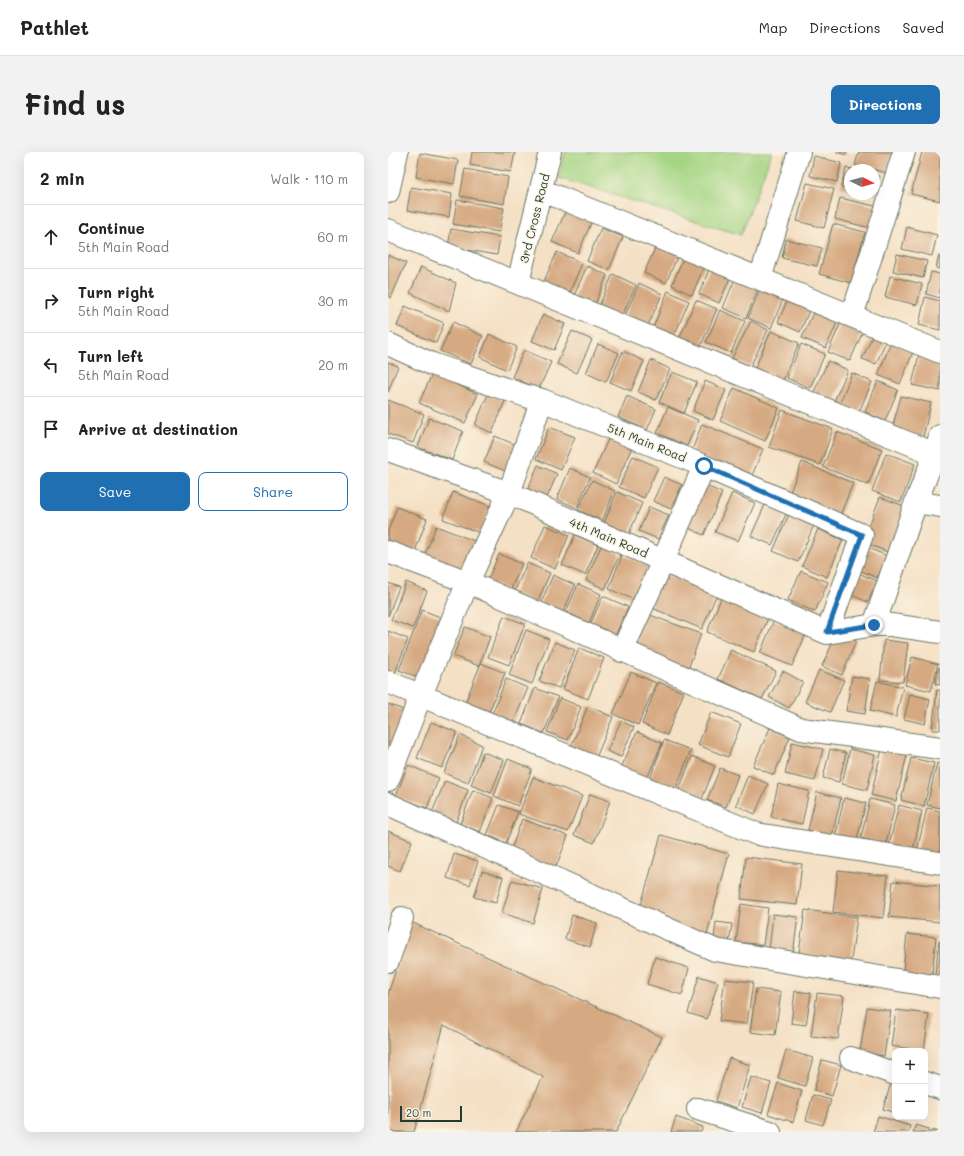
<!DOCTYPE html>
<html lang="en">
<head>
<meta charset="utf-8">
<style>
  body { margin:0; font-family:Mali,sans-serif; background:#f2f2f2; color:#222 }
  .controls { position:absolute; right:12px; bottom:12px; display:grid; overflow:hidden; border-radius:8px; box-shadow:0 4px 16px #0002 }
  .controls button { width:36px; height:36px; display:grid; place-items:center; padding:0; border:0; border-bottom:1px solid #e0e0e0; background:#fff; color:#222; font:20px sans-serif }
  .compass { position:absolute; left:456px; top:12px; width:36px; height:36px; border-radius:50%; background:#fff; box-shadow:0 4px 16px #0002; rotate:95deg }
  .scale { position:absolute; left:12px; bottom:10px; width:62px; box-sizing:border-box; padding-left:4px; border:2px solid #1f3d34; border-top:0; font-size:11px; line-height:14px; white-space:nowrap; color:#1f3d34; -webkit-text-stroke:3px #fcf5e5; paint-order:stroke }
  .stop { position:absolute; width:12px; height:12px; margin:-9px; border:3px solid #1f6fb2; border-radius:50%; background:#fff }
  .stop.end { background:#1f6fb2; border-color:#fff; box-shadow:0 1px 4px #0008 }
  .list { margin:0; padding:0; list-style:none }
  h2 { display:flex; justify-content:space-between; align-items:center; height:52px; margin:0; padding:0 16px; font-size:17px }
  h2 small { font-size:13px; font-weight:400; color:#767676 }
  .list li { display:grid; grid-template-columns:26px 1fr auto; gap:12px; align-items:center; box-sizing:border-box; height:64px; padding:0 16px; border-top:1px solid #e0e0e0 }
  .list b { display:block; font-size:15px; white-space:nowrap }
  .list p { margin:0; font-size:13px; white-space:nowrap; color:#767676 }
  .list em { font-size:13px; font-style:normal; color:#767676 }
  .actions { display:flex; gap:8px; padding:12px 16px }
  .actions a { flex:1; padding:9px 0; border:1px solid #1f6fb2; border-radius:8px; text-align:center; font-size:14px; color:#1f6fb2 }
  .actions .main { background:#1f6fb2; color:#fff }
  .icon { flex:none; width:22px; height:22px; fill:none; stroke:currentColor; stroke-width:2; stroke-linecap:round; stroke-linejoin:round }
  .map { position:relative; flex:none; width:552px; height:980px; overflow:hidden; border-radius:8px }
  header { display:flex; align-items:center; gap:24px; box-sizing:border-box; height:56px; padding:0 20px; background:#fff; border-bottom:1px solid #e0e0e0 }
  header strong { font-size:19px }
  nav { display:flex; gap:22px; margin-inline-start:auto; font-size:14px }
  .intro { display:flex; align-items:center; justify-content:space-between; box-sizing:border-box; height:96px; padding:0 24px }
  h1 { margin:0; font-size:28px }
  .button { padding:10px 18px; border-radius:8px; background:#1f6fb2; color:#fff; font-size:14px; font-weight:700 }
  main { display:flex; gap:24px; padding:0 24px }
  aside { flex:1; background:#fff; border-radius:8px; box-shadow:0 4px 16px #0002 }
  .map>svg:first-child { display:block }
</style>
</head>
<body>
<header>
<strong>Pathlet</strong>
<nav><a>Map</a><a>Directions</a><a>Saved</a></nav>
</header>
<div class="intro"><h1>Find us</h1><a class="button">Directions</a></div>
<main>
<aside>
<h2>2 min<small>Walk · 110 m</small></h2>
<ul class="list">
<li><svg class="icon" aria-label="ahead" viewBox="0 0 24 24"><path d="M12 20V5M6 11l6-6 6 6"/></svg><div><b>Continue</b><p>5th Main Road</p></div><em>60 m</em></li>
<li><svg class="icon" aria-label="right" viewBox="0 0 24 24"><path d="M7 20v-9h11M14 6l5 5-5 5"/></svg><div><b>Turn right</b><p>5th Main Road</p></div><em>30 m</em></li>
<li><svg class="icon" aria-label="left" viewBox="0 0 24 24"><path d="M17 20v-9H6M10 6l-5 5 5 5"/></svg><div><b>Turn left</b><p>5th Main Road</p></div><em>20 m</em></li>
<li><svg class="icon" aria-label="arrive" viewBox="0 0 24 24"><path d="M6 21V4h12l-3 4 3 4H6"/></svg><div><b>Arrive at destination</b></div></li>
</ul>
<div class="actions"><a class="main">Save</a><a>Share</a></div>
</aside>
<div class="map">
<svg width="552" height="980" viewBox="0 0 552 980">
  <rect width="100%" height="100%" fill="#fcf5e5"/>
  <filter id="ink" filterUnits="userSpaceOnUse"><feTurbulence type="fractalNoise" baseFrequency=".025" numOctaves="2"/><feDisplacementMap in="SourceGraphic" scale="8" xChannelSelector="R" yChannelSelector="G"/><feConvolveMatrix kernelMatrix="1 2 1 2 8 2 1 2 1" color-interpolation-filters="sRGB"/></filter>
  <filter id="wash" filterUnits="userSpaceOnUse"><feTurbulence type="fractalNoise" baseFrequency=".012" numOctaves="4" result="noise"/><feDisplacementMap in="SourceGraphic" scale="16" xChannelSelector="R" yChannelSelector="G"/><feGaussianBlur stdDeviation="0.9" result="paint"/><feColorMatrix in="noise" values="0 0 0 0 0 0 0 0 0 0 0 0 0 0 0 0 0 1.4 0 .05"/><feComposite in="paint" operator="in"/></filter>
  <g filter="url(#wash)">
    <rect width="100%" height="100%" fill="#f4e0c4"/>
    <path fill="#a5d584" stroke="#62895c" d="M177,0H384L353,83L171,26Z"/>
    <g id="blocks">
      <path fill="#d5a981" d="M84,0H127L123,20L82,13Z
        M448,0H459L458,3Z
        M471,0H504L499,21L467,13Z
        M534,0H552V49L523,42Z
        M32,1L70,8L66,32L28,25Z
        M426,4L453,11L449,30L422,24Z
        M458,16L465,17L462,18V37L453,35Z
        M77,17L120,25L116,52L72,44Z
        M486,23L492,24L488,43H486Z
        M419,31L446,37L436,76L409,69Z
        M23,35L64,42L61,65L19,58Z
        M452,46L487,54L482,76L447,67Z
        M69,48L116,56L111,80L65,72Z
        M178,58L204,69L190,101L164,90Z
        M445,72L477,80L463,131L431,122Z
        M519,75L549,83L544,104L514,97Z
        M213,76L235,85L221,118L199,109Z
        M63,77L112,85L109,103L60,95Z
        M398,87L434,96L429,114L394,106Z
        M269,92L291,101L278,131L256,121Z
        M298,99L319,108L304,143L284,133Z
        M169,100L194,111L178,149L152,138Z
        M509,102L539,109L535,126L505,119Z
        M0,103L18,111L3,146L0,144Z
        M551,104H552V117L548,116Z
        M324,110L345,119L331,151L311,142Z
        M199,114L219,123L206,155L185,146Z
        M33,115L68,131L61,159L22,141Z
        M543,120L552,122V146L538,142Z
        M225,122L248,133L231,171L208,161Z
        M349,122L372,132L358,166L335,156Z
        M502,124L534,132L529,153L497,145Z
        M251,131L274,142L259,176L236,166Z
        M374,132L397,142L383,176L360,166Z
        M280,139L301,149L285,187L264,178Z
        M402,142L424,152L412,180L390,170Z
        M537,145L552,149V178L531,173Z
        M308,148L329,157L311,198L290,189Z
        M17,154L56,171L48,191L9,174Z
        M428,154L452,164L438,196L414,186Z
        M332,158L357,169L343,201L318,190Z
        M155,162L177,172L166,198L144,189Z
        M454,168L476,177L462,209L440,200Z
        M363,169L380,178L362,215L344,206Z
        M65,170L95,184L83,212L52,199Z
        M487,178L500,184L488,212L474,207Z
        M184,179L204,188L189,221L169,212Z
        M383,179L411,191L395,228L367,216Z
        M101,182L129,195L119,218L92,205Z
        M503,190L525,200L512,232L490,223Z
        M210,192L231,201L218,230L198,221Z
        M413,192L437,202L422,236L399,226Z
        M136,198L163,210L151,237L124,225Z
        M235,199L256,209L243,239L222,230Z
        M531,202L552,208V239L524,233Z
        M263,208L282,217L268,248L250,240Z
        M440,209L460,218L446,249L426,240Z
        M0,210L10,214L0,240Z
        M284,220L309,230L296,261L271,250Z
        M464,221L484,230L470,262L451,253Z
        M44,222L90,242L77,271L31,251Z
        M317,229L338,238L325,268L305,259Z
        M490,229L510,238L497,269L477,260Z
        M346,236L391,256L377,289L332,269Z
        M100,242L117,249L104,281L87,273Z
        M239,244L268,257L259,278L230,265Z
        M513,244L543,251L535,285L504,277Z
        M0,248L36,262L25,291L0,282Z
        M280,255L310,268L299,294L269,281Z
        M394,258L445,277L432,313L381,295Z
        M41,266L75,279L64,308L30,295Z
        M314,272L375,297L363,326L303,301Z
        M161,275L187,285L173,318L148,307Z
        M449,280L494,297L480,333L435,315Z
        M107,284L128,293L117,319L96,310Z
        M221,285L244,295L228,332L205,321Z
        M498,301L527,312L513,350L484,339Z
        M245,304L270,315L256,346L231,335Z
        M414,310L465,331L451,366L400,345Z
        M150,313L169,322L156,353L137,344Z
        M182,316L202,325L189,356L169,347Z
        M276,325L294,333L283,357L265,349Z
        M204,328L227,339L214,369L190,358Z
        M314,332L334,341L316,383L296,374Z
        M65,340L102,354L92,381L55,367Z
        M229,340L254,351L238,389L213,378Z
        M344,341L367,351L350,389L327,380Z
        M492,345L519,355L502,401L475,390Z
        M377,353L398,362L384,393L363,384Z
        M9,355L39,367L26,402L0,392V379Z
        M261,355L281,363L270,387L251,379Z
        M401,362L426,373L410,410L385,399Z
        M157,373L181,383L167,417L143,406Z
        M48,374L89,390L78,418L37,403Z
        M430,377L455,388L439,425L414,414Z
        M187,383L210,393L197,423L174,413Z
        M213,394L232,402L217,437L198,428Z
        M478,395L499,404L489,426L469,417Z
        M111,402L134,412L122,439L99,429Z
        M234,403L261,414L247,448L221,437Z
        M139,411L162,421L149,451L126,441Z
        M413,419L440,430L427,460L400,448Z
        M468,420L489,429L480,450L459,441Z
        M276,422L328,444L314,477L262,455Z
        M165,423L187,433L175,461L153,451Z
        M18,430L39,439L25,476L3,468Z
        M0,431L11,435L0,464Z
        M190,432L213,442L201,471L178,460Z
        M215,444L240,455L227,484L202,473Z
        M333,446L380,466L366,500L319,480Z
        M34,458L60,468L37,528L11,518Z
        M254,460L313,482L299,520L240,497Z
        M116,464L137,472L121,513L100,505Z
        M386,468L418,482L404,514L372,501Z
        M77,475L102,485L91,514L65,504Z
        M138,478L161,487L144,532L121,523Z
        M0,479L20,487L7,521L0,518Z
        M449,481L468,489L454,523L434,514Z
        M496,488L520,491L515,530L492,528Z
        M167,490L187,498L171,536L151,529Z
        M191,496L216,506L200,547L175,537Z
        M343,498L388,519L374,547L330,527Z
        M524,505L550,512L543,539L517,533Z
        M93,511L117,521L99,565L75,556Z
        M551,515L552,516V533L547,532Z
        M431,518L456,528L442,560L417,550Z
        M395,519L415,530L401,556L381,545Z
        M243,520L268,531L250,573L225,562Z
        M464,524L482,527L477,562L458,559Z
        M118,527L140,536L122,578L101,570Z
        M489,529L515,535L508,565L482,559Z
        M270,530L296,540L279,583L254,572Z
        M147,536L170,545L156,581L133,572Z
        M549,538H552V578H544Z
        M522,542L542,547L537,572L516,567Z
        M172,546L193,555L180,588L159,580Z
        M0,552L21,560L0,599Z
        M200,554L225,565L207,608L182,597Z
        M323,560L353,572L340,605L310,593Z
        M233,569L246,575L233,605L219,599Z
        M43,570L69,580L54,616L29,606Z
        M382,576L402,585L386,623L365,614Z
        M249,580L274,591L256,634L230,623Z
        M72,583L94,593L80,631L56,621Z
        M276,588L303,598L285,645L259,635Z
        M404,590L435,597L427,629L397,622Z
        M442,597L458,601L451,630L435,626Z
        M462,597L487,603L479,638L454,632Z
        M494,597L519,603L508,649L483,643Z
        M95,600L116,608L103,641L83,633Z
        M304,604L327,614L312,652L289,643Z
        M523,606L546,611L536,654L513,648Z
        M120,607L144,617L130,654L106,644Z
        M549,611L552,612V656L539,653Z
        M20,613L51,626L39,656L8,644Z
        M332,616L350,623L338,655L319,648Z
        M360,623L380,632L367,662L348,653Z
        M145,625L194,644L180,680L131,662Z
        M57,629L80,638L65,678L41,668Z
        M390,632L421,639L414,672L383,665Z
        M85,638L105,646L92,680L72,672Z
        M429,640L453,646L444,684L420,678Z
        M202,642L222,649L206,691L186,683Z
        M456,646L478,651L468,691L447,686Z
        M482,647L507,653L498,692L473,686Z
        M111,653L130,660L118,691L99,683Z
        M511,653L534,659L524,702L500,697Z
        M539,656L552,659V704L529,699Z
        M134,667L180,684L166,720L121,703Z
        M0,679L24,689L12,719L0,714Z
        M273,683L341,702L319,782L250,763Z
        M66,702L90,709L82,733L59,726Z
        M358,705L414,712L409,753L353,747Z
        M450,718L500,724L495,766L445,760Z
        M94,719L115,725L108,751L86,745Z
        M124,728L155,737L145,771L114,761Z
        M505,729L552,734V770L501,765Z
        M353,752L380,756L375,793L348,790Z
        M417,758L469,765L462,815L410,808Z
        M385,762L410,765L405,802L381,799Z
        M184,763L209,771L202,795L177,787Z
        M23,770L274,885L228,980H128L155,925L56,873L26,980H0V842Z
        M328,770L344,772L340,797L325,795Z
        M519,782L548,785L543,831L514,827Z
        M551,789H552V832L546,831Z
        M267,805L301,816L294,843L259,832Z
        M311,824L330,830L319,867L300,861Z
        M337,827L365,830L359,872L331,869Z
        M368,837L393,840L387,883L362,880Z
        M407,839L423,841L418,873L403,871Z
        M429,841L456,844L450,887L423,884Z
        M479,855L503,859L496,904L472,900Z
        M508,858L541,862L536,899L503,894Z
        M398,898L425,906L417,934L390,926Z
        M341,906L362,913L349,956L328,949Z
        M434,908L453,913L444,944L426,938Z
        M363,925L383,931L374,961L354,955Z
        M504,928L507,929V961L495,957Z
        M390,931L414,939L405,970L380,962Z
        M425,943L443,948L435,973L418,968Z
        M490,964L522,974L520,980H485Z
        M288,965L315,975L313,980H283Z
        M528,973L551,980H525Z"/>
    </g>
  </g>
  <g filter="url(#ink)">
    <use href="#blocks" fill-opacity="0" stroke="#6a7666" stroke-width="1"/>
    <g fill="none" stroke-linecap="round" stroke-linejoin="round">
      <defs>
        <path id="minor" d="M153,38L552,200
          M0,40L9,0
          M0,78L547,302
          M372,127L411,0
          M130,131L162,0
          M464,164L516,0
          M0,192L44,212L138,244L154,248L316,314L474,383L439,481L486,473L528,350L547,302L552,284
          M0,298L121,341L439,481
          M528,350L552,354
          M0,400L80,430L413,577L552,596
          M486,473H503L552,480
          M234,499L275,409L316,314
          M0,530L369,682L552,711
          M0,628L33,543L80,430L121,341L154,248
          M0,652L327,798L552,835
          M0,809L14,766
          M463,906L507,922
          M537,931L552,936
          M310,957L382,980"/>
      </defs>
      <use href="#minor" stroke="#6a7666" stroke-width="24"/>
      <use href="#minor" stroke="#fff" stroke-width="22"/>
    </g>
  </g>
  <g fill="none" stroke-linecap="round" stroke-linejoin="round" filter="url(#ink)">
    <path stroke="#1f6fb2" stroke-width="5" d="M316,314L474,383L439,480L486,473"/>
  </g>
  <g text-anchor="middle" dominant-baseline="central" stroke-width="3" stroke-linejoin="round" paint-order="stroke">
    <g font-size="12" fill="#1f3d34" stroke="#fcf5e5">
      <text transform="translate(146 66) rotate(-76)">3rd Cross Road</text>
      <text transform="translate(259 290) rotate(22)">5th Main Road</text>
      <text transform="translate(221 385) rotate(23)">4th Main Road</text>
    </g>
  </g>
</svg>
<div class="controls">
<button>+</button>
<button>−</button>
</div>
<svg class="compass" viewBox="-18 -18 36 36"><path d="M0-13l5 13h-10z" fill="#e53935"/><path d="M0 13l5-13h-10z" fill="#767676"/></svg>
<div class="scale">20 m</div>
<div class="stop" style="left:316px;top:314px"></div>
<div class="stop end" style="left:486px;top:473px"></div>
</div>
</main>
</body>
</html>
